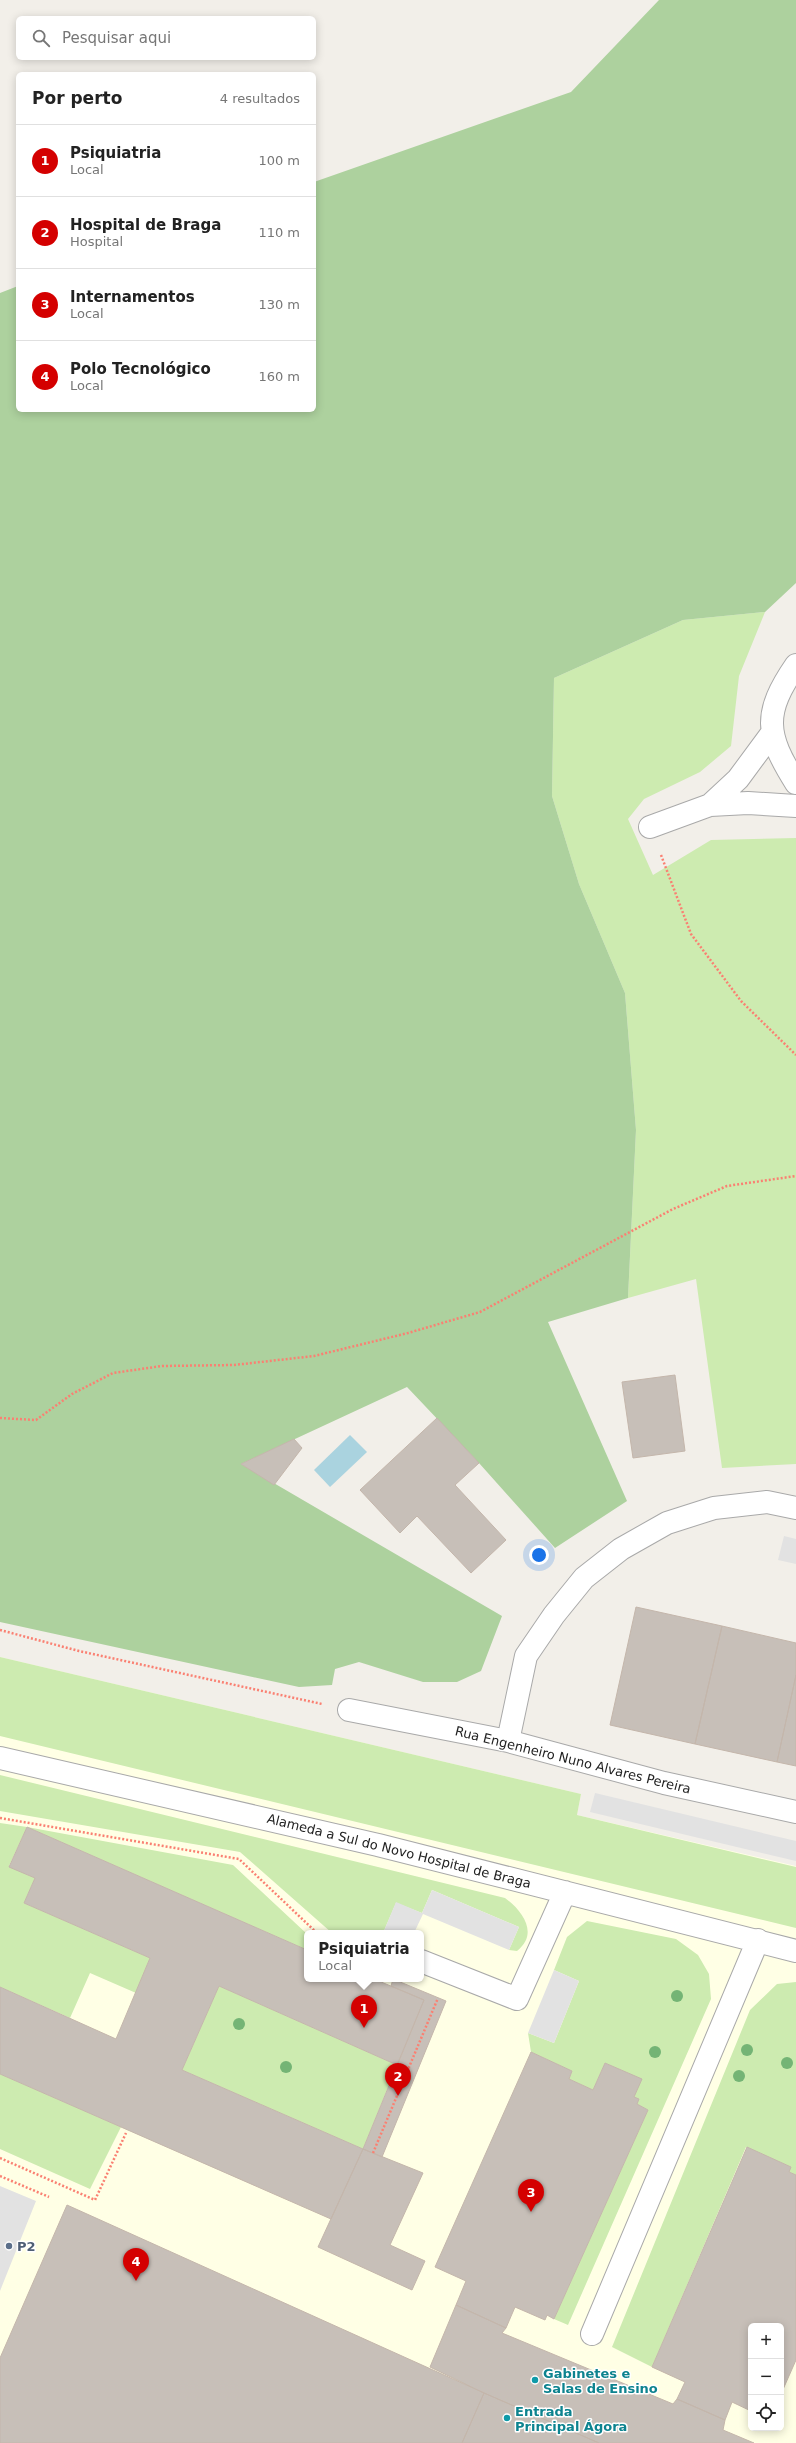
<!DOCTYPE html>
<html lang="pt">
<head>
<meta charset="utf-8">
<style>
  body { margin:0; font-family:"DejaVu Sans",sans-serif; background:#f6f6f6; color:#222 }
  .controls { position:absolute; right:12px; bottom:12px; display:grid; overflow:hidden; border-radius:6px; box-shadow:0 2px 10px #0003 }
  .controls button { width:36px; height:36px; display:grid; place-items:center; padding:0; border:0; border-bottom:1px solid #e0e0e0; background:#fff; color:#222; font:20px sans-serif }
  .you { position:absolute; left:539px; top:1555px; width:14px; height:14px; margin:-10px; border:3px solid #fff; border-radius:50%; background:#1a73e8; box-shadow:0 0 0 6px #1a73e833 }
  .badge { display:grid; place-items:center; width:26px; height:26px; border-radius:50%; background:#d40000; color:#fff; font-size:13px; font-weight:700 }
  .pin { position:absolute; translate:-50% -33px; filter:drop-shadow(0 1px 2px #0008) }
  .pin::after { content:''; position:absolute; top:21px; width:14px; height:12px; background:inherit; clip-path:polygon(0 0,100% 0,50% 100%) }
  .popup { position:absolute; left:304px; top:1930px; width:120px; height:52px; box-sizing:border-box; display:grid; place-content:center; border-radius:6px; background:#fff; filter:drop-shadow(0 1px 3px #0005); font-size:13px; white-space:nowrap; color:#767676 }
  .popup b { font-size:15px; color:#222 }
  .popup::after { content:''; position:absolute; left:50%; top:100%; margin-left:-8px; border:8px solid transparent; border-top-color:#fff }
  .list { margin:0; padding:0; list-style:none }
  h2 { display:flex; justify-content:space-between; align-items:center; height:52px; margin:0; padding:0 16px; font-size:17px }
  h2 small { font-size:13px; font-weight:400; color:#767676 }
  .list li { display:grid; grid-template-columns:26px 1fr auto; gap:12px; align-items:center; box-sizing:border-box; height:72px; padding:0 16px; border-top:1px solid #e0e0e0 }
  .list b { display:block; font-size:15px; white-space:nowrap }
  .list p { margin:0; font-size:13px; white-space:nowrap; color:#767676 }
  .list em { font-size:13px; font-style:normal; color:#767676 }
  .icon { flex:none; width:22px; height:22px; fill:none; stroke:currentColor; stroke-width:2; stroke-linecap:round; stroke-linejoin:round }
  .map { position:relative; flex:none; width:796px; height:2443px; overflow:hidden }
  .search { position:absolute; background:#fff; box-shadow:0 2px 10px #0003; left:16px; top:16px; width:300px; height:44px; display:flex; align-items:center; gap:10px; box-sizing:border-box; padding:0 14px; border-radius:6px; color:#767676; font-size:15px }
  .panel { position:absolute; background:#fff; box-shadow:0 2px 10px #0003; left:16px; top:72px; width:300px; height:340px; border-radius:6px }
  .map>svg:first-child { display:block }
</style>
</head>
<body>
<div class="map">
<svg width="796" height="2443" viewBox="0 0 796 2443">
  <rect width="100%" height="100%" fill="#f2efe9"/>
  <path fill="#ffffe5" fill-rule="evenodd" d="M0,1657L581,1794L577,1815L796,1866V2443H0ZM307,1933H421V1979H307ZM751,2326H781V2428H751Z"/>
  <path fill="#cdebb0" d="M765,612L739,676L731,746L700,772L644,799L628,819L653,875L711,840L796,838V1464L722,1468L696,1279L628,1298L636,1130L625,993L579,884L552,796L554,678L683,620Z
    M0,1657L581,1794L577,1815L796,1867V1928L0,1736Z
    M0,1775L505,1898C523,1911 539,1934 517,1951L509,1950L519,1927L432,1890L422,1913L396,1903L383,1933H332L240,1852L0,1811Z
    M0,1823L27,1827L233,1865L307,1934V1950L27,1827L9,1866L35,1878L24,1903L150,1958L136,1993L90,1973L70,2018L0,1987Z
    M587,1921L676,1939L698,1955L709,1974L711,1999L568,2325L554,2319L648,2110L637,2104L639,2099L634,2097L641,2079L605,2063L593,2090L569,2079L572,2071L531,2052L528,2033L554,2043L579,1981L554,1970L567,1937Z
    M796,1982V2175L789,2172L791,2167L746,2147L652,2367L612,2347L750,2010L777,1984Z
    M219,1986L397,2065L363,2149L182,2070Z
    M0,2074L121,2127L90,2189L0,2149Z"/>
  <path fill="#add19e" d="M659,0H796V583L765,612L683,620L554,678L552,796L579,884L625,993L636,1130L628,1298L548,1322L627,1501L555,1548L479,1463L407,1387L241,1464L502,1616L481,1671L457,1682H423L359,1662L335,1669L332,1685L299,1687L0,1622V293L18,286V410H314V182L571,92Z"/>
  <path fill="#e2e2e2" d="M784,1536L796,1539V1564L778,1560Z
    M595,1793L796,1841V1861L590,1812Z
    M432,1890L519,1927L509,1950L423,1914L414,1933H383L396,1902L422,1913Z
    M554,1970L579,1981L554,2043L528,2033Z
    M0,2186L36,2201L0,2291Z"/>
  <path fill="#aad3df" d="M350,1435L367,1452L330,1487L314,1470Z"/>
  <path fill="#c7bfb8" stroke="#c4b6ab" d="M675,1375L685,1451L633,1458L622,1382Z
    M437,1418L479,1463L455,1485L506,1540L471,1573L417,1516L400,1533L360,1490Z
    M294,1439L302,1448L274,1485L241,1464Z
    M636,1607L722,1626L695,1744L610,1725Z
    M722,1626L796,1643V1675L777,1762L695,1744Z
    M796,1675V1766L777,1762Z
    M27,1827L307,1950V1979H374L424,2000L397,2065L219,1986L182,2070L363,2149L331,2219L0,2074V1987L116,2039L150,1958L24,1903L35,1878L9,1867Z
    M393,1979L446,2001L382,2157L363,2149L424,2000L391,1986Z
    M531,2052L572,2071L569,2079L593,2090L605,2063L642,2079L634,2097L639,2099L637,2104L648,2110L554,2319L547,2315L545,2320L515,2307L506,2328L456,2305L466,2281L435,2267Z
    M747,2147L791,2167L789,2172L796,2175V2360L781,2394V2326H751V2411L732,2402L725,2420L677,2399L685,2382L652,2367Z
    M363,2149L423,2173L390,2245L425,2261L412,2290L318,2247Z
    M67,2205L484,2393L462,2443H0V2358Z
    M456,2305L506,2328L502,2333L673,2404L677,2399L725,2420L723,2430L754,2443H599L484,2393L430,2367Z
    M484,2393L599,2443H462Z"/>
  <g fill="none" stroke-linecap="round" stroke-linejoin="round">
    <defs>
      <path id="minor" d="M796,665C763,713 765,734 796,783
        M710,805L748,803L796,806
        M650,827L710,805L738,779L772,733
        M349,1710L508,1741L664,1783L796,1812
        M508,1741L526,1656L554,1615L584,1578L621,1549L667,1523L714,1508L767,1502L796,1508
        M0,1758L378,1845L796,1951
        M421,1961L517,1999L565,1892
        M592,2334L758,1940"/>
    </defs>
    <use href="#minor" stroke="#a9a9a9" stroke-width="24"/>
    <path stroke="#fa8072" stroke-width="2.5" stroke-dasharray="2 2" stroke-linecap="butt" d="M661,855L691,934L741,1001L796,1055
      M0,1418L36,1420L72,1394L113,1373L162,1366L234,1365L314,1356L408,1333L480,1312L673,1209L727,1186L796,1176
      M0,1630L79,1651L322,1704
      M0,1818L239,1859L317,1933
      M373,2153L438,1998
      M0,2158L95,2200L126,2133
      M0,2176L49,2197"/>
    <use href="#minor" stroke="#fff" stroke-width="22"/>
  </g>
  <g fill="#74b475">
    <circle cx="677" cy="1996" r="6"/>
    <circle cx="239" cy="2024" r="6"/>
    <circle cx="747" cy="2050" r="6"/>
    <circle cx="655" cy="2052" r="6"/>
    <circle cx="787" cy="2063" r="6"/>
    <circle cx="286" cy="2067" r="6"/>
    <circle cx="739" cy="2076" r="6"/>
  </g>
  <circle fill="#5c6f8a" stroke="#fff" stroke-width="1.5" cx="9" cy="2246" r="4"/>
  <g fill="#0f9aa8" stroke="#fff" stroke-width="1.5">
    <circle cx="535" cy="2380" r="4"/>
    <circle cx="507" cy="2418" r="4"/>
  </g>
  <g text-anchor="middle" dominant-baseline="central" stroke-width="3" stroke-linejoin="round" paint-order="stroke">
    <g font-size="13" fill="#222" stroke="#fff">
      <text transform="translate(573 1760) rotate(14)">Rua Engenheiro Nuno Alvares Pereira</text>
      <text transform="translate(399 1851) rotate(14)">Alameda a Sul do Novo Hospital de Braga</text>
    </g>
    <g font-size="13" font-weight="bold" fill="#4e5e75" stroke="#fff" text-anchor="start">
      <text x="17" y="2246">P2</text>
    </g>
    <g font-size="13" font-weight="bold" fill="#0d838f" stroke="#fff" text-anchor="start">
      <text x="543" y="2373">Gabinetes e<tspan x="543" dy="15">Salas de Ensino</tspan></text>
      <text x="515" y="2411">Entrada<tspan x="515" dy="15">Principal Ágora</tspan></text>
    </g>
  </g>
</svg>
<div class="controls">
<button>+</button>
<button>−</button>
<button><svg class="icon" aria-label="locate" viewBox="0 0 24 24"><circle cx="12" cy="12" r="6"/><path d="M12 2v4M12 18v4M2 12h4M18 12h4"/></svg></button>
</div>
<div class="you"></div>
<div class="pin badge" style="left:364px;top:2028px">1</div>
<div class="popup"><b>Psiquiatria</b>Local</div>
<div class="pin badge" style="left:398px;top:2096px">2</div>
<div class="pin badge" style="left:531px;top:2212px">3</div>
<div class="pin badge" style="left:136px;top:2281px">4</div>
<div class="search"><svg class="icon" aria-label="search" viewBox="0 0 24 24"><circle cx="10" cy="10" r="6"/><path d="M15 15l6 6"/></svg>Pesquisar aqui</div>
<section class="panel">
<h2>Por perto<small>4 resultados</small></h2>
<ul class="list">
<li><span class="badge">1</span><div><b>Psiquiatria</b><p>Local</p></div><em>100 m</em></li>
<li><span class="badge">2</span><div><b>Hospital de Braga</b><p>Hospital</p></div><em>110 m</em></li>
<li><span class="badge">3</span><div><b>Internamentos</b><p>Local</p></div><em>130 m</em></li>
<li><span class="badge">4</span><div><b>Polo Tecnológico</b><p>Local</p></div><em>160 m</em></li>
</ul>
</section>
</div>
</body>
</html>
